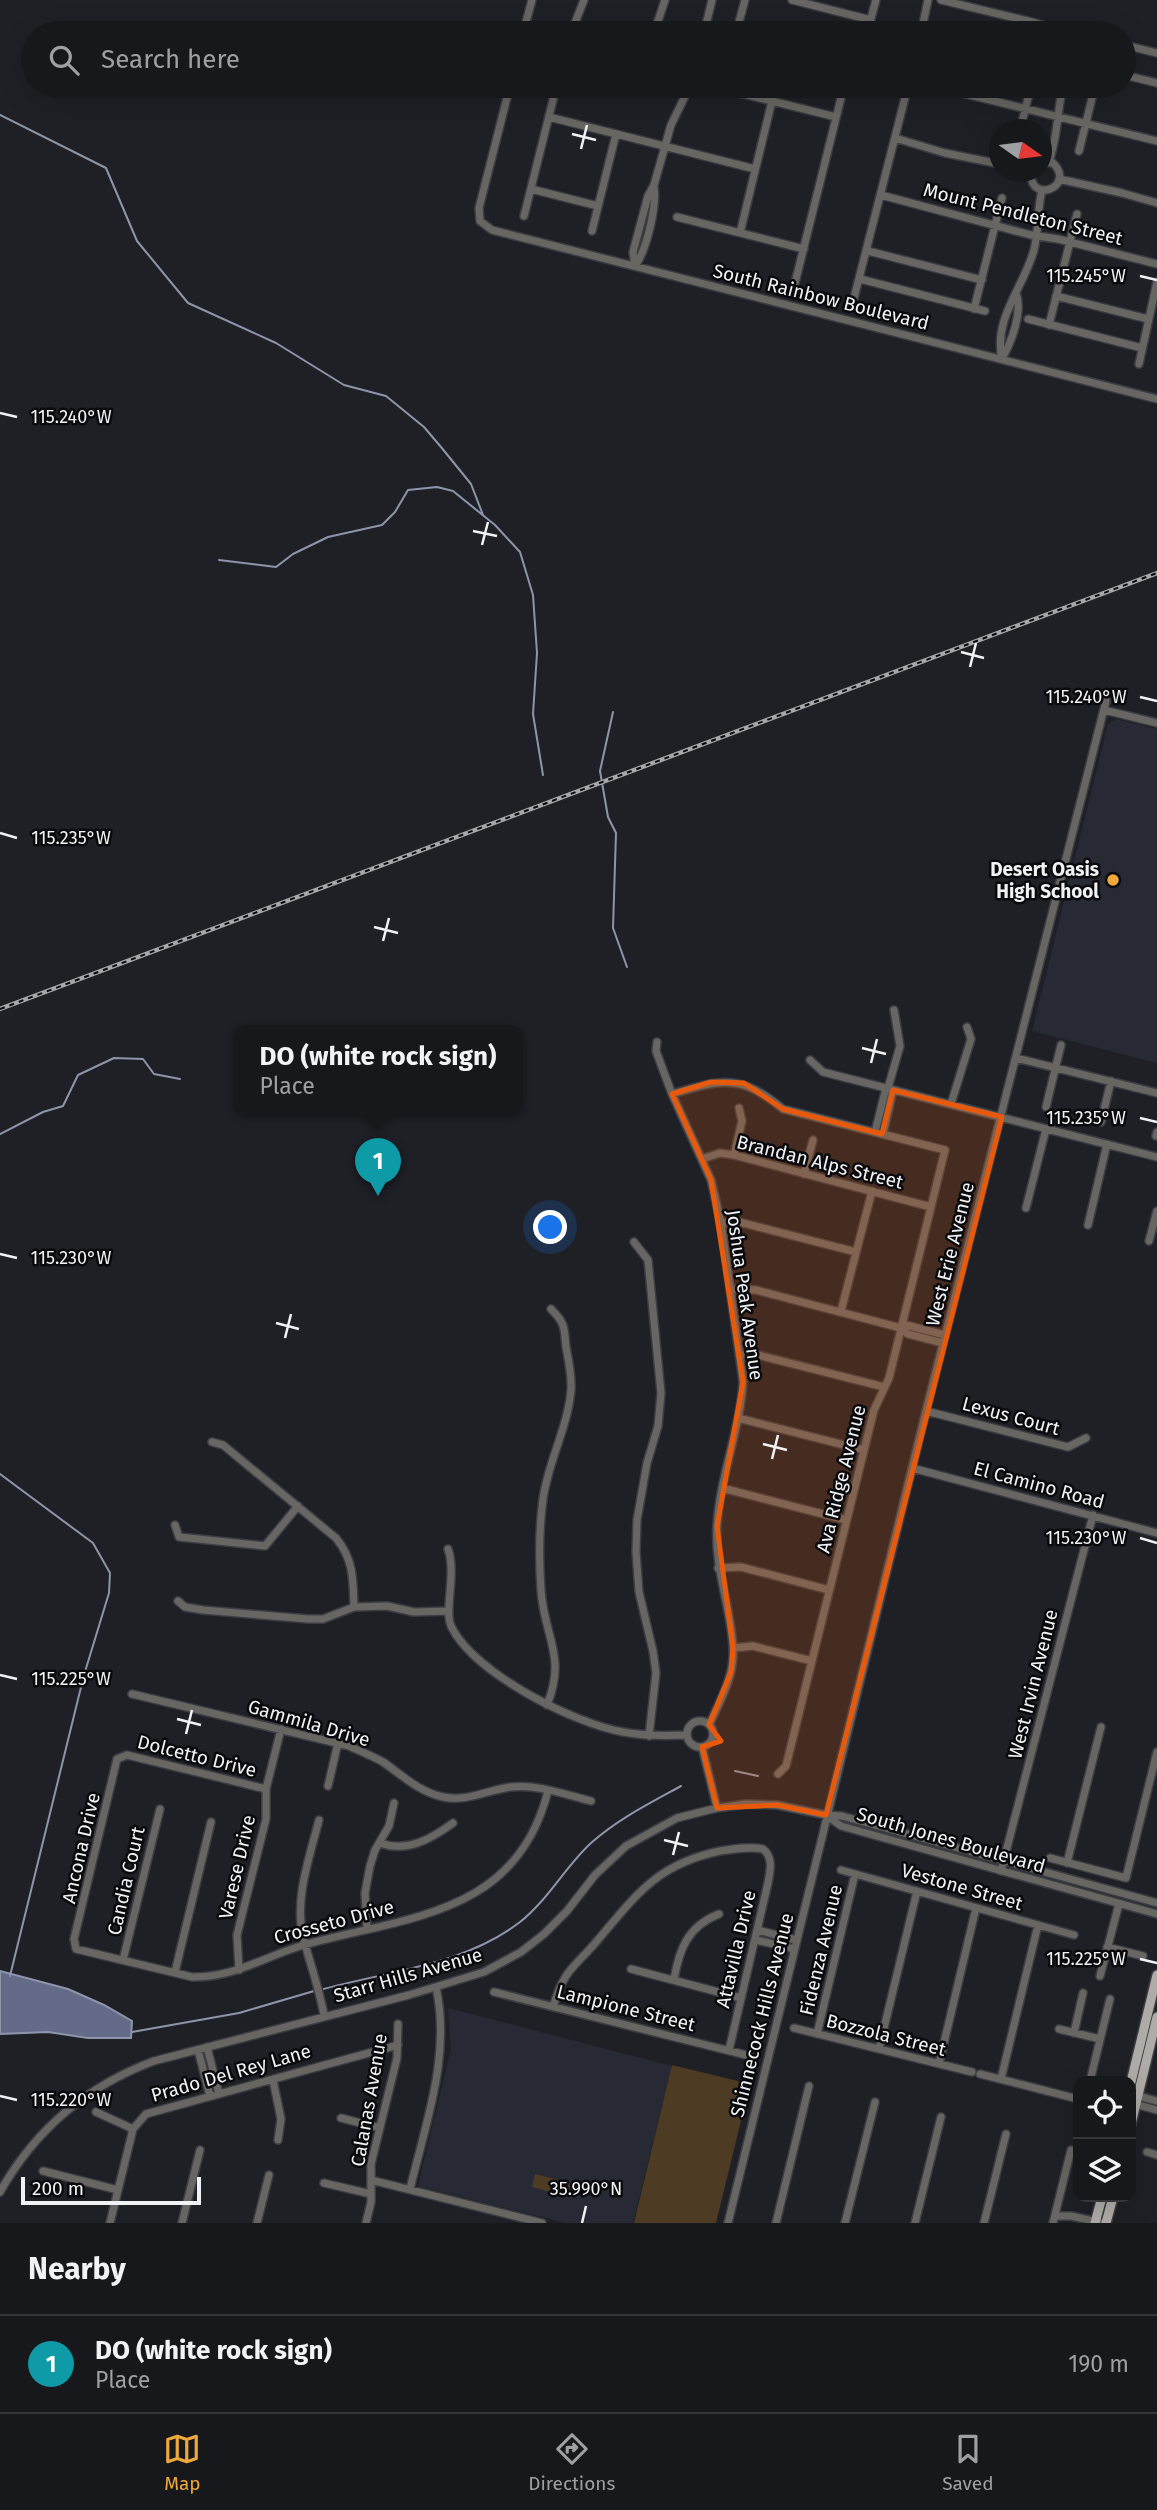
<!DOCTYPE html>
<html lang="en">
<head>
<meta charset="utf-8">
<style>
  body { margin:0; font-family:"Fira Sans",sans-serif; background:#202125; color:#f1f3f6 }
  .controls { position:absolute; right:21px; bottom:21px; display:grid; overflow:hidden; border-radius:14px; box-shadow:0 7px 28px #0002 }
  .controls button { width:63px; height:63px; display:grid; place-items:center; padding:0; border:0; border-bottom:2px solid #36373b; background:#17181c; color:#f1f3f6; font:35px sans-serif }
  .compass { position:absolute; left:989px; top:119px; width:63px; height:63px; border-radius:50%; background:#17181c; box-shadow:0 7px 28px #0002; rotate:104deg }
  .scale { position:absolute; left:21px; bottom:18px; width:180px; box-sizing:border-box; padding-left:7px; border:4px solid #f1f2f6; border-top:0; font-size:19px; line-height:24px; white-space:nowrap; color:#f1f2f6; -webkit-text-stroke:5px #0a0a0d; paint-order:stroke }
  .you { position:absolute; left:551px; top:1228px; width:24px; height:24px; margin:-18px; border:5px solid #fff; border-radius:50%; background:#1a73e8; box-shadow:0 0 0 10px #1a73e833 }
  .badge { display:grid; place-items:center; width:46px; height:46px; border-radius:50%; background:#eea83c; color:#fff; font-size:23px; font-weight:700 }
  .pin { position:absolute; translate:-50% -58px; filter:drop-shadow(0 2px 4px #0008) }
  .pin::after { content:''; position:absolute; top:37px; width:24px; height:21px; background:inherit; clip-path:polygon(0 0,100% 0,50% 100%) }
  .popup { position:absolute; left:233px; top:1025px; width:290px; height:91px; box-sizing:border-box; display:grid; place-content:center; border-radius:14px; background:#17181c; filter:drop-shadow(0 2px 5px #0005); font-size:23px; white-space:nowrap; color:#9ea0a3 }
  .popup b { font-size:26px; color:#f1f3f6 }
  .popup::after { content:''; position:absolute; left:50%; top:100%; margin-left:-14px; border:14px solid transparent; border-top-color:#17181c }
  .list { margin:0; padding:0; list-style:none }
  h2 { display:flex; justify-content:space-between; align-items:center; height:91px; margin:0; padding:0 28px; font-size:30px }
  h2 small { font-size:23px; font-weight:400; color:#9ea0a3 }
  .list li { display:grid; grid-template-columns:46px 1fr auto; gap:21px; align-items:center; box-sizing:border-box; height:98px; padding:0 28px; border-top:2px solid #36373b }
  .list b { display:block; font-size:26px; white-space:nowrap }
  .list p { margin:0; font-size:23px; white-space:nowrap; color:#9ea0a3 }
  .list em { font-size:23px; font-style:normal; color:#9ea0a3 }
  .icon { flex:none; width:38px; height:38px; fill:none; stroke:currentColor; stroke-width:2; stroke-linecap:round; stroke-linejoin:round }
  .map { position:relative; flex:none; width:1157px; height:2223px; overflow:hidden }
  .search { position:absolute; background:#17181c; box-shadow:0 7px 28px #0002; left:21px; right:21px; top:21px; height:77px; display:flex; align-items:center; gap:18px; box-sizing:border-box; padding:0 24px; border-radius:38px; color:#9ea0a3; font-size:26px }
  .sheet { height:189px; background:#17181c }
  nav { display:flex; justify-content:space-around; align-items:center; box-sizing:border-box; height:98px; border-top:2px solid #36373b; background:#17181c; font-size:19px; color:#9ea0a3 }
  nav a { display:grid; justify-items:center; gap:4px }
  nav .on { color:#eea83c }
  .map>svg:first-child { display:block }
</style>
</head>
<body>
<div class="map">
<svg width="1157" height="2223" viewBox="0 0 1157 2223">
  <rect width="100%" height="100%" fill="#1f2026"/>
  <path fill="#272a34" d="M1116,719L1157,729V1063L1032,1031L1108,724Z
    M448,2008L672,2066L633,2223H566L418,2186L451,2049Z"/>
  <path fill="#4d3b23" d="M672,2065L750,2084L716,2223H634Z
    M535,2174L555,2179L553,2187L556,2179L576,2185L572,2198L532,2187Z"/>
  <path fill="#646b89" stroke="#8e94aa" stroke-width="2" d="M0,1971L68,1989L104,2005L132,2021L131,2038H88L48,2032L0,2034Z"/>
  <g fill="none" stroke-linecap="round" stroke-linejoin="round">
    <path stroke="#8e94aa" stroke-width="2" d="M0,115L106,168L137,241L188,303L276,343L344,385L386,396L424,427L441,447L471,484L483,515
      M219,560L276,567L293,554L328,537L382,525L395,512L408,490L437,487L453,491L495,525L520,552L533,595L537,653L533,714L543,775
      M613,712L600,771L608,817L616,833L613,928L627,967
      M0,1134L43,1112L63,1106L78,1075L114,1058L143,1059L154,1074L180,1079
      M0,1474L93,1543L110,1573L109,1593L84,1675L10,1976
      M735,1771L758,1776
      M320,1990C387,1971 463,1966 520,1922C548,1900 565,1867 591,1843C618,1819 650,1803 681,1786
      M132,2032L239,2013L314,1991"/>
    <defs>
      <path id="minor" d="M792,0L871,20
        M941,0L1036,23L1066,33
        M922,28L945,33
        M523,33L532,0
        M571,33L584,0
        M654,33L665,0
        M704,33L712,0
        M736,33L745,0
        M867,33L876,0
        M921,33L928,0
        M1124,45L1157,53
        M1124,75L1157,83
        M510,86L479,208L480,221L492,230L1157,399
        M711,86L836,117
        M933,86L1157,141
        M549,117L755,169
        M1020,130L1031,86
        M895,138L945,153L1000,164
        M1079,151L1095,86
        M1049,161C1058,137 1057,111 1063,86
        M1031,172C1029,205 1077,187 1053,163L1042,162
        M1059,179L1122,193L1157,203
        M531,189L598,206
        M881,195L1031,235L1058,239L1157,264
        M524,216L556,88
        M677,217L804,249
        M592,231L616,134
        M740,233L772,101
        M868,251L982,280
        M635,266L633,252L648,196L654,185L671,125L690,86
        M635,266C647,249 657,206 654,186
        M860,279L985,311
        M795,283L843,90
        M1056,296L1148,319
        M854,298L908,86
        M974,309L1002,198
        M1028,319L1142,348
        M1049,325L1077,214
        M1002,358C1012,342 1023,310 1016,293
        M1002,359C993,318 1024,287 1034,250C1039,230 1037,210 1042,190
        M1139,364L1157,282
        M1104,710L1157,723
        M657,1042L656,1051L672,1094L711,1180L721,1223L743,1382C740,1430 720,1476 717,1525C714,1568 731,1607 733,1648C735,1675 720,1701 709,1725
        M1016,1058L1157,1093
        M810,1060L823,1072L1157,1157
        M888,1088L900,1046L894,1010
        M672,1094C722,1079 741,1074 783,1109L945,1150L889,1378L874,1410L786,1766L778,1774
        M951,1104L971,1039L967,1027
        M1046,1107L1061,1045
        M1101,1122L1111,1081
        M875,1132L886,1088
        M883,1134L893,1090
        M1156,1136L1157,1132
        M734,1155L742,1121L739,1108
        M702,1159L720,1153L734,1155L931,1207
        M804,1174L813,1140
        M1026,1208L1046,1129
        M721,1223L739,1222L856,1252
        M1088,1225L1107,1144
        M1149,1241L1157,1211
        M634,1242L648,1260L661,1393L658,1426L647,1463L637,1520L636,1552L639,1592L653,1651L656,1673L649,1736
        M731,1289L756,1290L901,1328L908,1334L943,1343
        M841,1311L872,1191
        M901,1328L906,1325L945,1335
        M739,1355L754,1354L884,1387
        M926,1411L1068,1447L1086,1438
        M738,1418L864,1450
        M212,1442L223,1445L336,1538C354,1560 353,1580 354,1607
        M912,1468L1157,1533
        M722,1488L846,1520
        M175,1525L179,1537L265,1546L298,1506
        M448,1549C457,1574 443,1612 452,1628C476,1674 573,1723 623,1732C644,1736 665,1736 687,1735
        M718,1568L741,1567L829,1590
        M178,1601L185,1607L203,1610L308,1619H323L354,1607L387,1606L414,1612L449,1611
        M733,1648L753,1646L812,1661
        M132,1694L349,1746C360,1751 372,1756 383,1762C402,1775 419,1792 443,1797C468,1802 487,1790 511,1787C538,1784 566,1795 591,1801
        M547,1705C567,1656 544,1637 541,1590C539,1561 539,1528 543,1499C548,1462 568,1427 571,1390C572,1376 569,1362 566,1347C564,1328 566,1324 551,1309
        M687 1734a13 13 0 1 1 26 0a13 13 0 1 1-26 0Z
        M702,1747L717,1808
        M328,1786L338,1743
        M266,1789L127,1755L117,1759L74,1939L76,1949L192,1977C234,1978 265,1956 304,1945C408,1916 516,1916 548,1791
        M827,1816L841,1826L1157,1914
        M319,1820C310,1856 294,1899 303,1937C310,1963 319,1988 324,2015
        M380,1843C407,1853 431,1839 453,1823
        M1050,1858L1126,1878L1157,1752
        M1067,1863L1101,1727
        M841,1870L1074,1935
        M1001,1871L1093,1515
        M367,1929L365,1893L370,1866L375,1850L389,1826L394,1803
        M758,1930L796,1940
        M756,1940L794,1949
        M1107,1947L1143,1956
        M123,1960L160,1809
        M631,1969L741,1998
        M239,1970L237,1935L266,1819V1789L281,1729
        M175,1972L211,1822
        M1100,1976L1119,1904
        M674,1980C679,1949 688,1926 719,1914
        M494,1992L750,2056
        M553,2007C564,1969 574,1968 597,1941C636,1895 657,1864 720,1851C733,1849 749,1846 763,1849C774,1858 770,1871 768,1883L729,2050
        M794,2028L972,2072
        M1059,2029L1100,2039
        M1074,2033L1083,1993
        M817,2034L855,1874
        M207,2047L219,2094
        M879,2049L917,1891
        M198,2050L210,2096
        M939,2064L976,1908
        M980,2074L1078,2099
        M1001,2079L1038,1925
        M273,2080L281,2119L278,2140
        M1090,2081L1110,1999
        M1131,2094L1157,2101
        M1131,2103L1157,2110
        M96,2112L133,2129
        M341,2118L380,2128
        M1147,2152L1157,2155
        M43,2171L118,2190
        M371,2180L542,2223
        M324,2183L371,2194
        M410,2189C426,2122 451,2055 436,1987
        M0,2192C35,2130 87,2086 154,2061L409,1995L484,1972L521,1952L544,1934L567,1911L595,1875L626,1846L677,1818L717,1808L746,1804L777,1805L826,1815L842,1816L1157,1903
        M1055,2216H1071L1102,2223
        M110,2223L133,2129L146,2114L398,2045
        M182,2223L200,2150
        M257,2223L269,2175
        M366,2223L371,2202V2164L397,2058L398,2024
        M728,2223L926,1411L1106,701
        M776,2223L809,2086
        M845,2223L875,2102
        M915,2223L941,2117
        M984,2223L1006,2134
        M1053,2223L1071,2150"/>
      <path id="major" d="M1131,2082L1157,1975
        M1131,2124L1157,2017
        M1095,2223L1102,2197
        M1106,2223L1113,2197"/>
    </defs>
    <use href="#minor" stroke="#3c3d43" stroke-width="10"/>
    <use href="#major" stroke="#3c3d43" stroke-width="12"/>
    <use href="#minor" stroke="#676663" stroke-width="7"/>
    <use href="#major" stroke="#afaba6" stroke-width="9"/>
    <defs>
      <path id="rail" d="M0,1009L1157,573"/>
    </defs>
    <use href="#rail" stroke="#a6a7ab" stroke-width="4.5"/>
    <use href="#rail" stroke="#0a0a0d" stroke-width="2" stroke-dasharray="5" stroke-linecap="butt"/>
  </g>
  <path fill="#e8590c" fill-opacity="0.2" stroke="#e8590c" stroke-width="5" stroke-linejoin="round" d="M711,1082L744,1083L783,1109L882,1134L893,1090L1002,1117L826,1815L777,1805L717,1808L702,1747L721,1741L709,1725L731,1672L733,1648L717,1526L743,1382L711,1180L672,1094Z"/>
  <path fill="none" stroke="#f1f2f6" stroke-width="2.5" d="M572,134L596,140M581,149L587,125M1140,276L1157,280M0,413L17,417M473,531L497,536M482,545L488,522M961,652L984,658M970,667L976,643M1140,697L1157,701M0,833L17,838M374,927L398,933M383,941L389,918M862,1048L886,1054M871,1063L877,1039M1140,1118L1157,1122M0,1254L17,1258M276,1323L299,1329M285,1338L291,1314M763,1444L787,1450M772,1459L778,1435M1140,1538L1157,1543M0,1675L17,1679M177,1719L201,1725M186,1734L192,1710M664,1840L688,1846M673,1855L679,1832M1140,1959L1157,1963M0,2096L17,2100M582,2223L586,2206"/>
  <circle fill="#eea83c" stroke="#0a0a0d" stroke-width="2.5" cx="1113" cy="880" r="7"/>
  <g text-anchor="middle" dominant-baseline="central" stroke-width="5" stroke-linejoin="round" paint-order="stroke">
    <g font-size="19" fill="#f1f2f6" stroke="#0a0a0d">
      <text transform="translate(1023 214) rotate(14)">Mount Pendleton Street</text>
      <text transform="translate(821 297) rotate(14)">South Rainbow Boulevard</text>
      <text transform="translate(820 1162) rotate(14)">Brandan Alps Street</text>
      <text transform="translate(950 1254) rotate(-76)">West Erie Avenue</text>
      <text transform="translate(745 1295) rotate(82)">Joshua Peak Avenue</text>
      <text transform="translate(1011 1416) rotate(15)">Lexus Court</text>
      <text transform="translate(841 1479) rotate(-76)">Ava Ridge Avenue</text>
      <text transform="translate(1039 1485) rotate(15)">El Camino Road</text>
      <text transform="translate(1033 1684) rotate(-76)">West Irvin Avenue</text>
      <text transform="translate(309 1723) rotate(16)">Gammila Drive</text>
      <text transform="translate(197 1756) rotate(14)">Dolcetto Drive</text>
      <text transform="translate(951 1840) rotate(16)">South Jones Boulevard</text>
      <text transform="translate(81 1848) rotate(-77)">Ancona Drive</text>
      <text transform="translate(237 1867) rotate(-77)">Varese Drive</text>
      <text transform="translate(126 1881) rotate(-77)">Candia Court</text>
      <text transform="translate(962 1887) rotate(16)">Vestone Street</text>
      <text transform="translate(334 1922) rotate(-15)">Crosseto Drive</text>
      <text transform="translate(736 1949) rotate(-77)">Attavilla Drive</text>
      <text transform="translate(821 1950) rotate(-77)">Fidenza Avenue</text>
      <text transform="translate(408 1975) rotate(-16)">Starr Hills Avenue</text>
      <text transform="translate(626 2008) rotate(14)">Lampione Street</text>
      <text transform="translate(762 2015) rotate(-76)">Shinnecock Hills Avenue</text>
      <text transform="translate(886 2035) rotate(14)">Bozzola Street</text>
      <text transform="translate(231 2073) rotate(-16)">Prado Del Rey Lane</text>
      <text transform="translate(369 2100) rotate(-80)">Calanas Avenue</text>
    </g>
    <g font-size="19" font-weight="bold" fill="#f1f2f6" stroke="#0a0a0d" text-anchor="end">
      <text x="1099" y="869">Desert Oasis<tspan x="1099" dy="22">High School</tspan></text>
    </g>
  </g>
  <g font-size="18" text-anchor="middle" fill="#f1f2f6" stroke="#0a0a0d" stroke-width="5" stroke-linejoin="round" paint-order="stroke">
    <text x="1086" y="282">115.245°W</text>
    <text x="71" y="423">115.240°W</text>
    <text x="1086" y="703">115.240°W</text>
    <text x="71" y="844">115.235°W</text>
    <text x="1086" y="1124">115.235°W</text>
    <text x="71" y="1264">115.230°W</text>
    <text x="1086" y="1544">115.230°W</text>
    <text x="71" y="1685">115.225°W</text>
    <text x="1086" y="1965">115.225°W</text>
    <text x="71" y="2106">115.220°W</text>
    <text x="586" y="2195">35.990°N</text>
  </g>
</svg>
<div class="controls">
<button><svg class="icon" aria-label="locate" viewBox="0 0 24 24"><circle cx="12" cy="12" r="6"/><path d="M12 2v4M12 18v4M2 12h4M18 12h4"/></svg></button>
<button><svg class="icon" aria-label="layers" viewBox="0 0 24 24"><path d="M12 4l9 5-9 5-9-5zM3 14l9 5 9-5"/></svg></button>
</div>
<svg class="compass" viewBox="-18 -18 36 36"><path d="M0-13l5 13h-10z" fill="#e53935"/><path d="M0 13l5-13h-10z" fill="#9ea0a3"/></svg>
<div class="scale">200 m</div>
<div class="you"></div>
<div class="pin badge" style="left:378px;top:1196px;background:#0f9aa8">1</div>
<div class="popup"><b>DO (white rock sign)</b>Place</div>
<div class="search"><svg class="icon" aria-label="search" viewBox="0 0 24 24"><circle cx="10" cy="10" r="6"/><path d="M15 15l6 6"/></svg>Search here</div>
</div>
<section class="sheet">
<h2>Nearby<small></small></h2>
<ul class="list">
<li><span class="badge" style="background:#0f9aa8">1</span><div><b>DO (white rock sign)</b><p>Place</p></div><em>190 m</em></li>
</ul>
</section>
<nav>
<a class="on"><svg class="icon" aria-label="map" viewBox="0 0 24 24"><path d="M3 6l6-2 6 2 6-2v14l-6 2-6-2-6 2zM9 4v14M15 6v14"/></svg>Map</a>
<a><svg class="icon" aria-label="directions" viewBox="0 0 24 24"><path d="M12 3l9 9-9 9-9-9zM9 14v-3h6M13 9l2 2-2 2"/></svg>Directions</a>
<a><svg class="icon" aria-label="saved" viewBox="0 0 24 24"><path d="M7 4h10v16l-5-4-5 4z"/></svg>Saved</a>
</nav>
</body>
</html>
